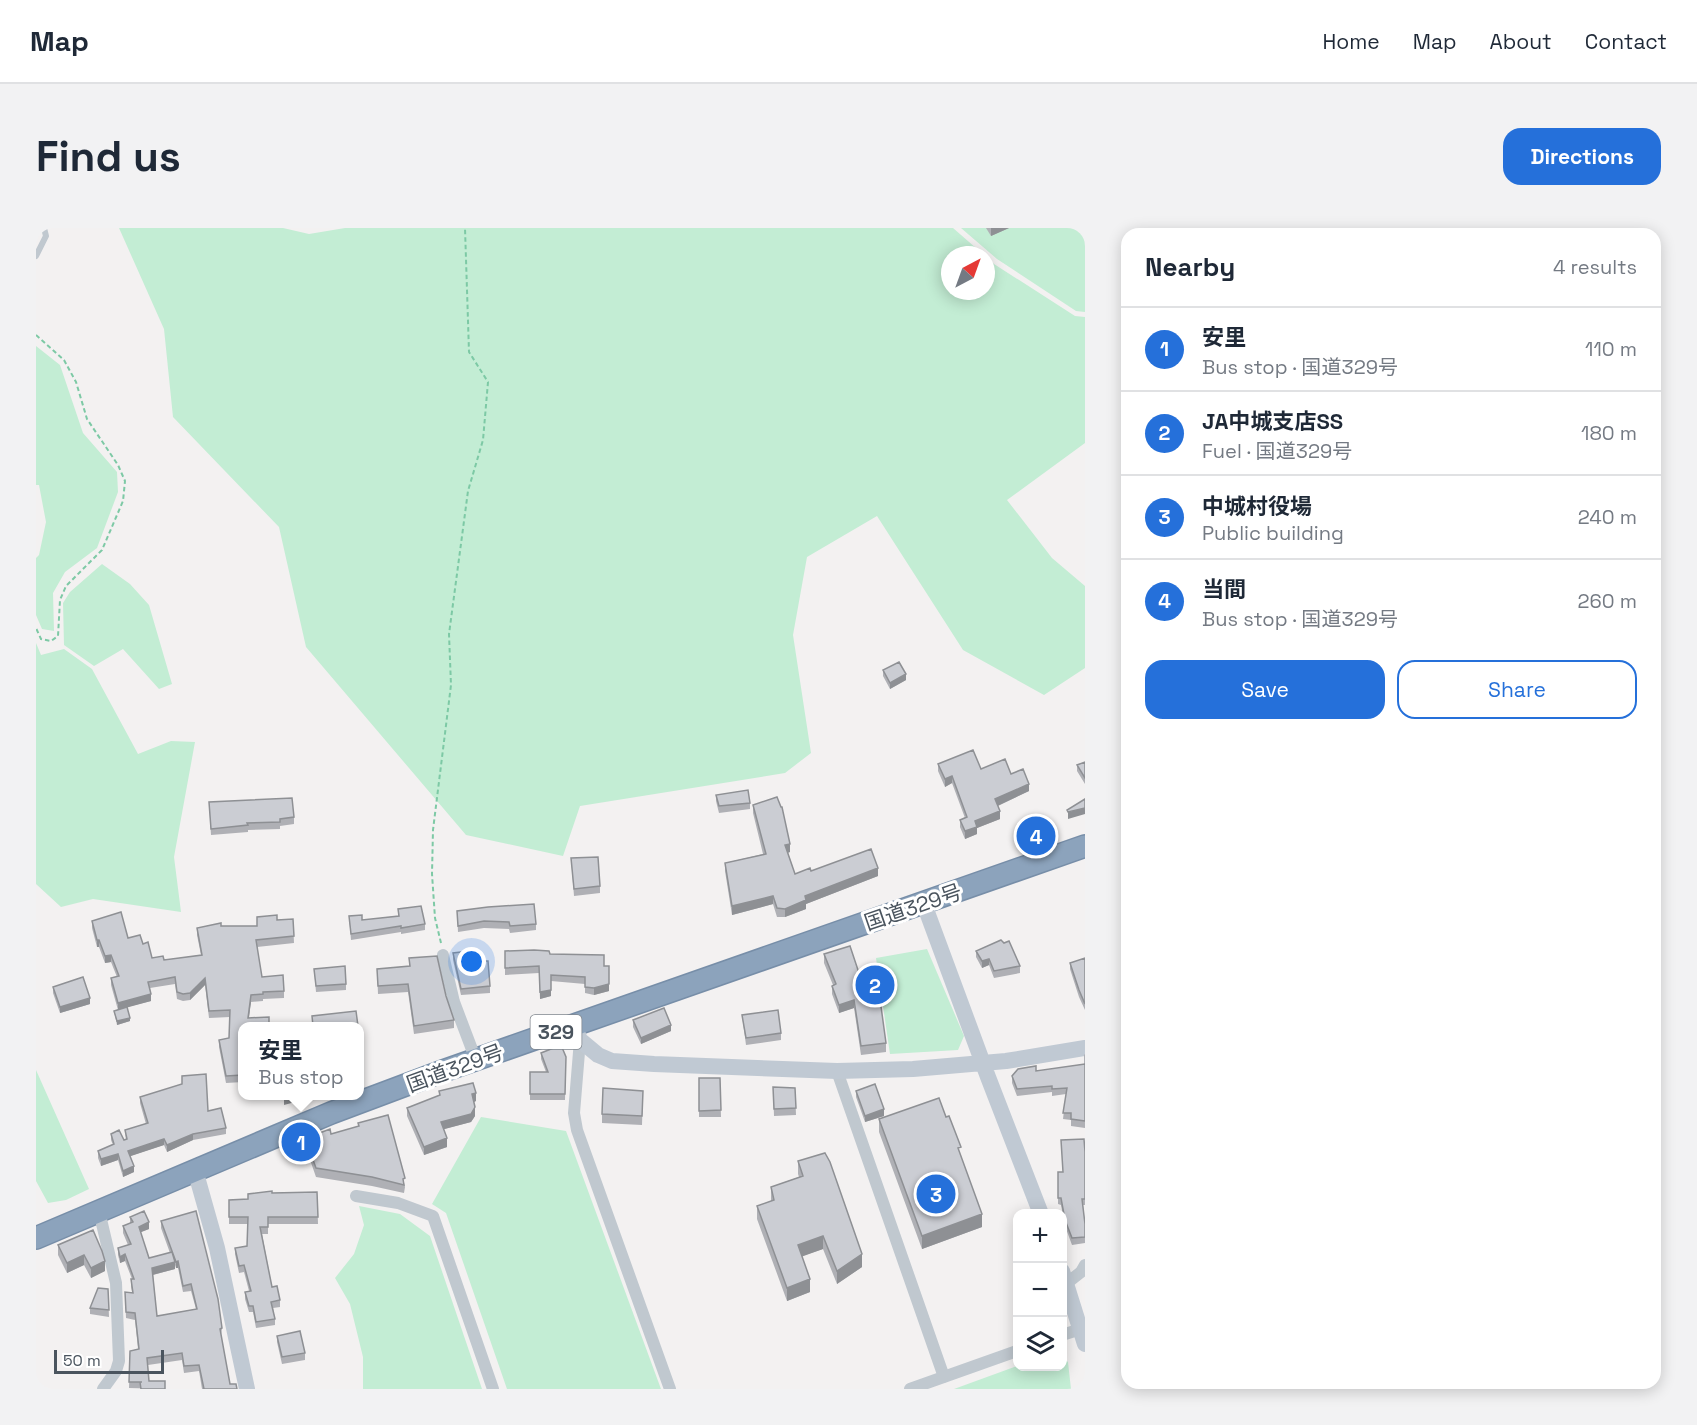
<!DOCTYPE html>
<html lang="en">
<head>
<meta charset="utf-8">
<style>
  body { margin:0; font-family:"Space Grotesk","Noto Sans JP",sans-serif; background:#f2f2f3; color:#1f2937 }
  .controls { position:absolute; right:18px; bottom:18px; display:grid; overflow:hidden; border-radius:12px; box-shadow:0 3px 15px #0003 }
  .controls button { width:54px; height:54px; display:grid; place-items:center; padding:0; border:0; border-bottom:2px solid #e0e1e3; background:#fff; color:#1f2937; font:30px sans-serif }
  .compass { position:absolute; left:905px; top:18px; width:54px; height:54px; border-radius:50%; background:#fff; box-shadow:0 3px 15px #0003; rotate:41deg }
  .scale { position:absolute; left:18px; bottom:15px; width:110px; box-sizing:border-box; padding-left:6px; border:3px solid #4a545e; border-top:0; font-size:16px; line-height:21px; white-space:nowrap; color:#4a545e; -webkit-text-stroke:4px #fff; paint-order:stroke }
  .you { position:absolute; left:436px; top:734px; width:21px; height:21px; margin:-15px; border:4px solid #fff; border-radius:50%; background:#1a73e8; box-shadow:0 0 0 9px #1a73e833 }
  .badge { display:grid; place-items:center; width:39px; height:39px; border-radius:50%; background:#2570da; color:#fff; font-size:20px; font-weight:700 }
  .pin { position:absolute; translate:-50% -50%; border:3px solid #fff; box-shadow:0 2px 6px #0006 }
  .popup { position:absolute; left:202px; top:794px; width:126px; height:78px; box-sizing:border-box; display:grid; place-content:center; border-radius:12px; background:#fff; filter:drop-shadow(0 2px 4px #0005); font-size:20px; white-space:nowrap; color:#747a83 }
  .popup b { font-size:22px; color:#1f2937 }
  .popup::after { content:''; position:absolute; left:50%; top:100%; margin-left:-12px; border:12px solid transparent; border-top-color:#fff }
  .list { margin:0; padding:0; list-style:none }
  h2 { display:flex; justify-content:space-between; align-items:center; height:78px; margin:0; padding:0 24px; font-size:26px }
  h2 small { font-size:20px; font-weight:400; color:#747a83 }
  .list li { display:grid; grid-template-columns:39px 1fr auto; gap:18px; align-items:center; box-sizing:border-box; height:84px; padding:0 24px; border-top:2px solid #e0e1e3 }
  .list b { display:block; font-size:22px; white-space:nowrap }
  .list p { margin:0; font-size:20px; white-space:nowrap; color:#747a83 }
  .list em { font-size:20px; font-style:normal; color:#747a83 }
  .actions { display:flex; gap:12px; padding:18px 24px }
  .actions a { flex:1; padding:14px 0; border:2px solid #2570da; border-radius:18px; text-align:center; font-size:21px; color:#2570da }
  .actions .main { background:#2570da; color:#fff }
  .icon { flex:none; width:33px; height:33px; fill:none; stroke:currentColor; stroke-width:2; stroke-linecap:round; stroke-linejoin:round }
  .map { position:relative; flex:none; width:1049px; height:1161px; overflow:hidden; border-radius:18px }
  header { display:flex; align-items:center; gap:36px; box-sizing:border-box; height:84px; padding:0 30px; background:#fff; border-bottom:2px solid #e0e1e3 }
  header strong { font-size:28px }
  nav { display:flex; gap:33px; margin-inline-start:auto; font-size:21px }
  .intro { display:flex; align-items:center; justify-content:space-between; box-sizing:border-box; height:144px; padding:0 36px }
  h1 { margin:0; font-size:42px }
  .button { padding:15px 27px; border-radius:18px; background:#2570da; color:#fff; font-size:21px; font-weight:700 }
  main { display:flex; gap:36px; padding:0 36px }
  aside { flex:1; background:#fff; border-radius:18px; box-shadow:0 3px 15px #0003 }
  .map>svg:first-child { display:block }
</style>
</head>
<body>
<header>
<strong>Map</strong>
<nav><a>Home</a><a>Map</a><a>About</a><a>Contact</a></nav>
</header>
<div class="intro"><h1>Find us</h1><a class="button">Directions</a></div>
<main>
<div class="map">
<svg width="1049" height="1161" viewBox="0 0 1049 1161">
  <rect width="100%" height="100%" fill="#f3f1f1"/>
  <path fill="#c3edd4" d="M83,0H247L273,6L309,0H917L948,27H914V63H950V29L958,36L1039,88L1049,89V215L971,272L1016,330L1049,358V440L1008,467L927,422L841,288L771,329L757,407L775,525L749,545L544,578L527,628L430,607L270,419L243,299L137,189L128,101Z
    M925,0H1049V84L1040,83L961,31Z
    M0,118L24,137L47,205L81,244L82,264L61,320L29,344L17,365L18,403L6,401L0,387V330L3,327L10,294L3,257H0Z
    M66,336L94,356L113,377L136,456L123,461L87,421L58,438L28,417L27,375L34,364Z
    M0,415L5,427L28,421L56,441L102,526L135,513L159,514L138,629L145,684L57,671L25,679L0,656Z
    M891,721L928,808L922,822L854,826L840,730Z
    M0,842L53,961L30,972L12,975L0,953Z
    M445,889L530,903L625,1161H471L410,985L396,976Z
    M323,978L364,986L394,1008L446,1161H327V1129L314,1076L299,1050L318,1026L328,997Z
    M1027,1130L1032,1134L1035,1161H918L981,1138H1026Z"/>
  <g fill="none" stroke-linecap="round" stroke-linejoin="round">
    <defs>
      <path id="highway" d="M0,1010L295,885L407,843L1049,618"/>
    </defs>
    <use href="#highway" stroke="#778ea8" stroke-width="24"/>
    <path stroke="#7dc9a5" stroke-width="2" stroke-dasharray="4.5 3" stroke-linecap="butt" d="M0,107L28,132L40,154L51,191L82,237L89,253L87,273L66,322L30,358L24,372L22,408L15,413L5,411L0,400
      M405,715L399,690L396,646L397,602L415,457L413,406L432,263L447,212L452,154L433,124L429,0"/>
    <path stroke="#c0c8cf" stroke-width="6" d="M0,28L10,8L8,0"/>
    <path stroke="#c0c8cf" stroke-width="12" d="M407,727L418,774L440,832
      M544,812L538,885L541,902L634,1161
      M801,843L908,1149
      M320,968L362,975L397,988L457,1161
      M63,983L80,1055L83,1133L80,1143L67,1161
      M1031,1055L1045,1044L1049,1037
      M1026,1107L1045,1101
      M874,1161L981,1123"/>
    <path stroke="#c0c9d3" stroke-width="16" d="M888,676L952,849L1005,986
      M538,797L544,812L562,827L576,833L618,836L801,843L877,841L970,833L1049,820
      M159,942L181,1020L211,1161
      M1026,1043L1049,1116"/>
    <use href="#highway" stroke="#8ca3bc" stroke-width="21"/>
  </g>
  <path fill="#afb0b5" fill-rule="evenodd" d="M950,0H973L955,8Z
    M847,442L870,452L854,461L847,448Z
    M1049,534V556L1041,543V537Z
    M902,536L945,541L975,546L993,563L962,578L964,591L941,600V606L929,611L924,599V592L929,590L916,555L909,559L902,543Z
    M680,567L714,575V581L683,585L680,573Z
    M173,574L258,589V596L244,598V601L212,602V604L175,607Z
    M717,577L754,624L752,625L759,646L775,643L842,648L770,676V681L749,689H741L737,676L696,687L689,643V635L727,626L717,585Z
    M535,630L564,658V665L538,668Z
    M362,681L389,696V702L365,706V704L315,712L313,688L326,692L362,688Z
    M421,683L500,696V702L474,705L473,701L448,700L422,704Z
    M221,689L241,692L257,691L258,715L221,719L226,749L248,763V770L227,771V773L215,774L207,798V854L190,855L183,819V812L193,810L194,789L173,790L169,757L154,772L147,773L141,771L139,756L114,760L115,773L91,779L94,793L81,797L78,783L82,782L75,757V750L81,749L75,734L69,735L63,719H61L56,700V693L92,710L107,716L116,730L128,732L165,727L161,707V700L185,698H221Z
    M469,723L514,726L568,738L573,763L558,767L549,765V756L515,753V768L504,771L503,745L469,747Z
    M940,723L984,738V745L958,750L953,737L946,740L940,729Z
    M417,725L444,733L454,758V765L425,767L417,732Z
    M788,726L824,748L850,815V824L825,827L818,780L803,785L796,766V758L797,757L788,735Z
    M373,730L410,768L418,792V800L378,806L372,764L342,766L341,741L373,738Z
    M1049,730V782L1043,769L1034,741V735Z
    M278,741L310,756V762L280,764Z
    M17,759L54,776L24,785L17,765Z
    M706,787L745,805V812L710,817Z
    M597,792L635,803L605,816L597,799Z
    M505,825L530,829L529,872H494V844H510L505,831Z
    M1049,826V900L1035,898V892L1027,891L1030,866L1016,868V864L981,868L976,855V848L1048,836V827Z
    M663,850H684L685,889H663Z
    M737,859L759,860L760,887L738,888Z
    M403,863L440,873L437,874L439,888L435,894L408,901L411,919L388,927L371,888V880L403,868Z
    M607,863L606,897L566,895V886Z
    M820,863L848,888L829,894L820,869Z
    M104,869L172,883L190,900V906L157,912L131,924L128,917L94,928L98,944L87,949L82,932L65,938L62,930V923L77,917L75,912V906L88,912H90L89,902L110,896L104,875Z
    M352,887L369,959L368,965L336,958L280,949L272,926V918L281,914V906H295L322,899V895Z
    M843,891L925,928L946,999L886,1021L843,904Z
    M1025,912L1049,924V977H1047L1049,996V1015L1036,1017L1029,998L1025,977L1022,976V944H1027Z
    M762,933L826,1039L801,1056L787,1021L766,1028L774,1064L751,1073L721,991V978L735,973V959L763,949L762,946Z
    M281,964L282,996H232V1006H226L236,1059L244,1072V1079L237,1080L239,1091V1097L220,1100L217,1084H213L209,1071V1064L213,1063L208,1044L203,1045L199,1026V1020L211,1018L212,996H193V972L212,971L236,965Z
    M94,989L113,1001L104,1004L113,1030L134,1025L125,1000V993L186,1100L185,1107L194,1156L201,1161H166L163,1143L148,1145L146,1132L112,1137L113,1153L129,1161L93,1160L94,1123L102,1121L99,1092L90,1090L89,1064H96L95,1058V1051H96L89,1033L84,1035L82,1027V1020L92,1017L87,1005V998L94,995ZM139,1037L140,1040H142L147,1064L155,1063L160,1081L121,1088L117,1047L139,1041Z
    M57,1002L69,1043L55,1050L48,1037L31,1045L22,1027V1017Z
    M72,1061L73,1089L54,1086V1080Z
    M241,1108L269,1125V1132L246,1136L241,1114Z"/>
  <path fill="#8e9094" d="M955,0H973L955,8Z
    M870,446V452L854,461V455Z
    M916,548V555L909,559V551Z
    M993,556V563L959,579V571Z
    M1049,580V586L1032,591V584Z
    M964,583V591L941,600V606L929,611V603L939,593Z
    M754,616V624L749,625V617Z
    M842,640V648L770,676V681L749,689V681L769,668Z
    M737,668V676L696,687V678Z
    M61,712H63V719H61Z
    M75,727V734L69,735V728Z
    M953,731V737L946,740V733Z
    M169,750V757L154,772V765Z
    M573,756V763L558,767V760Z
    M515,762V768L504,771V764Z
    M115,766V773L82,782V775Z
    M215,767V774L212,797V790Z
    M54,770V776L24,785V779Z
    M818,772V780L803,785V777Z
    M94,790V793L81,797V793Z
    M635,797V803L605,816V810Z
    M440,865V873L436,875V866Z
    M258,867H274V870L248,877V870Z
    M439,879V888L435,894L405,902V894Z
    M848,881V888L829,894V888Z
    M157,906V912L131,924V917Z
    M411,910V919L388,927V919Z
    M128,911V917L92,929V923Z
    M82,926V932L65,938V931Z
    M98,938V944L87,949V943Z
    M946,986V999L886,1021V1008Z
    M113,994V1001L103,1005V999Z
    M787,1008V1021L762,1030V1017Z
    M89,1026V1033L84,1035V1029Z
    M826,1026V1039L801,1056V1043Z
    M48,1027V1037L31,1045V1035Z
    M69,1033V1043L55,1050V1040Z
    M142,1033V1040H140V1034Z
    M139,1034V1041L116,1047V1040Z
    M774,1051V1064L751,1073V1060Z"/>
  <path fill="#cbcdd3" stroke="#8e9094" stroke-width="1.5" d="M863,434L870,446L854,455L847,442Z
    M937,522L945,541L969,531L975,546L987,541L993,556L959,571L964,583L939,593L941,599L929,603L924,592L931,589L916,548L909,551L902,536Z
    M1049,534V550L1041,537Z
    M712,562L714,575L683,578L680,567Z
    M741,569L745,579H746L754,616L749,617L759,646L774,640L775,643L835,621L842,640L769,668L770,672L749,681L741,680L737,668L696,678L689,635L730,626L717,577Z
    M256,570L258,589L244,591V594L211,595L212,597L175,601L173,574Z
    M1049,571V580L1032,584L1031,582Z
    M562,629L564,658L538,661L535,630Z
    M498,676L500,696L474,698L473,694L448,693L422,698L421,683L452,679Z
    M385,678L389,696L365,700V698L315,706L313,688L326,687V692L363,688L362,681Z
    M85,684L92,710L104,707L107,716L112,714L116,730L127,728L128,732L166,727L161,700L185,695V698H221V689L241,687V692L257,691L258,708L220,712L226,749L247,747L248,763L227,764V766L215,767L212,790L233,789V798H207V847L190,848L183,812L193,810L194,782L173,783L169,750L154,765L147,766L141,764L139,749L112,754L115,766L82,775L75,750L83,748L75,727L69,728L63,712H61L56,693Z
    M965,712L968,715L973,713L984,738L958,743L953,731L946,733L940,723Z
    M814,718L824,748L840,742L850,815L825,818L818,772L803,777L796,758L800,756L788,726Z
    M442,722L444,733H452L454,758L425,761L417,725Z
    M498,722L513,723L514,726L568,727V738H573V756L558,760L549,759V749L515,747V762L504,764L503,738L469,740V723Z
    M401,728L410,768L418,792L378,798L372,756L342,758L341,741L374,738L373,730Z
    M1049,730V776L1043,762L1034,735Z
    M309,738L310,756L280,758L278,741Z
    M47,749L54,770L24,779L17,759Z
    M91,779L94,790L81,793L78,783Z
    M628,780L635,797L605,810L597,792Z
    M742,782L745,805L710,810L706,787Z
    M320,783L322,798H277L276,788Z
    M525,817L530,829L529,866H494V844H512L505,825Z
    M1049,836V893L1035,891V885H1027L1031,860L1016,861V858L981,861L976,848L982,841L1000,838V843Z
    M170,846L172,883L185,880L190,900L157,906L131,917L128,911L92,923L98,938L87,943L82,926L65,931L62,923L78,916L75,906L83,902L88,912L91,911L89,902L112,895L104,869L146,856V848Z
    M663,850H684L685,882L663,883Z
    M437,855L440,865L436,866L439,879L435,886L405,894L411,910L388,919L371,880L404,867L403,863Z
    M839,856L848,881L829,888L820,863Z
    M737,859L759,860L760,880L738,881Z
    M567,860L607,863L606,888L566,886Z
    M247,867H258L248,870Z
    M903,870L910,889L913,888L925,919L922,920L946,986L886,1008L843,891Z
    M352,887L369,950L367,951L368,957L336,949L280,940L272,918L283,913L281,906L294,901L295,906L323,898L322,895Z
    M1048,911L1049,924V971H1046L1049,996V1009L1036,1010L1029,992L1025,970H1022V944H1027L1025,912Z
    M789,925L794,934L826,1026L801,1043L787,1008L762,1017L774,1051L751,1060L721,978L738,972L735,959L767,948L762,933Z
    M236,963V965L281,964L282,989H232V999H224L236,1059L241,1058L244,1072L235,1074L239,1091L220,1094L217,1078H213L209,1064L215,1063L208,1037L203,1038L199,1020L211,1018L212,989H193V972L212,971V966Z
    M108,983L113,994L103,999L113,1030L136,1024L139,1034L116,1040L121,1088L161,1081L155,1056L147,1058L142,1033L140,1034L125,993L160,983L182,1071L186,1100L184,1101L194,1156H200L201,1161H168L163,1137L148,1138L146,1125L111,1130L113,1153H129V1161H105L104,1154H106H93L94,1123L103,1121L99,1085L90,1084L89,1064L97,1065L95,1051H98L89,1026L84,1029L82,1020L95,1016L87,998L97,994L94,989Z
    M57,1002L66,1023L69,1033L55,1040L48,1027L31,1035L22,1017Z
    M62,1060L72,1061L73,1082L54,1080Z
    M264,1103L269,1125L246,1129L241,1108Z"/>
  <g text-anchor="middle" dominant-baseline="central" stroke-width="6" stroke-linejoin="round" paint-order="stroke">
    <rect fill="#fff" stroke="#80878e" stroke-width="1.5" x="494.5" y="787" width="51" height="34" rx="4.5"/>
    <g font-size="20" font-weight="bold" fill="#4a545e">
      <text x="520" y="804">329</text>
    </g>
    <g font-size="21" fill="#4a545e" stroke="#fff">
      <text transform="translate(877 679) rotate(-19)">国道329号</text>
      <text transform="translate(419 840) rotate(-20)">国道329号</text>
    </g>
  </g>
</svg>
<div class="controls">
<button>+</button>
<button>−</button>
<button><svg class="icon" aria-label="layers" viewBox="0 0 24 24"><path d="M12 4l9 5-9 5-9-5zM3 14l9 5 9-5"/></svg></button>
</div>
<svg class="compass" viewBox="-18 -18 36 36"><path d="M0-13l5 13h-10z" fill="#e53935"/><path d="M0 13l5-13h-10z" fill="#747a83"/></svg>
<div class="scale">50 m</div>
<div class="you"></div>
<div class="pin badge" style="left:265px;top:914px">1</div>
<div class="popup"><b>安里</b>Bus stop</div>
<div class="pin badge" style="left:839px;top:757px">2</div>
<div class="pin badge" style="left:900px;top:966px">3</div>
<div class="pin badge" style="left:1000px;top:608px">4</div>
</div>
<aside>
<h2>Nearby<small>4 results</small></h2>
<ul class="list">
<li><span class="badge">1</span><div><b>安里</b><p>Bus stop · 国道329号</p></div><em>110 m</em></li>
<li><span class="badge">2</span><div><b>JA中城支店SS</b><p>Fuel · 国道329号</p></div><em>180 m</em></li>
<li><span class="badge">3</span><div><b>中城村役場</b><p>Public building</p></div><em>240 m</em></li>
<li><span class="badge">4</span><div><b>当間</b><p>Bus stop · 国道329号</p></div><em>260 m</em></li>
</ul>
<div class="actions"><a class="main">Save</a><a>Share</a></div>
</aside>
</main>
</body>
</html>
